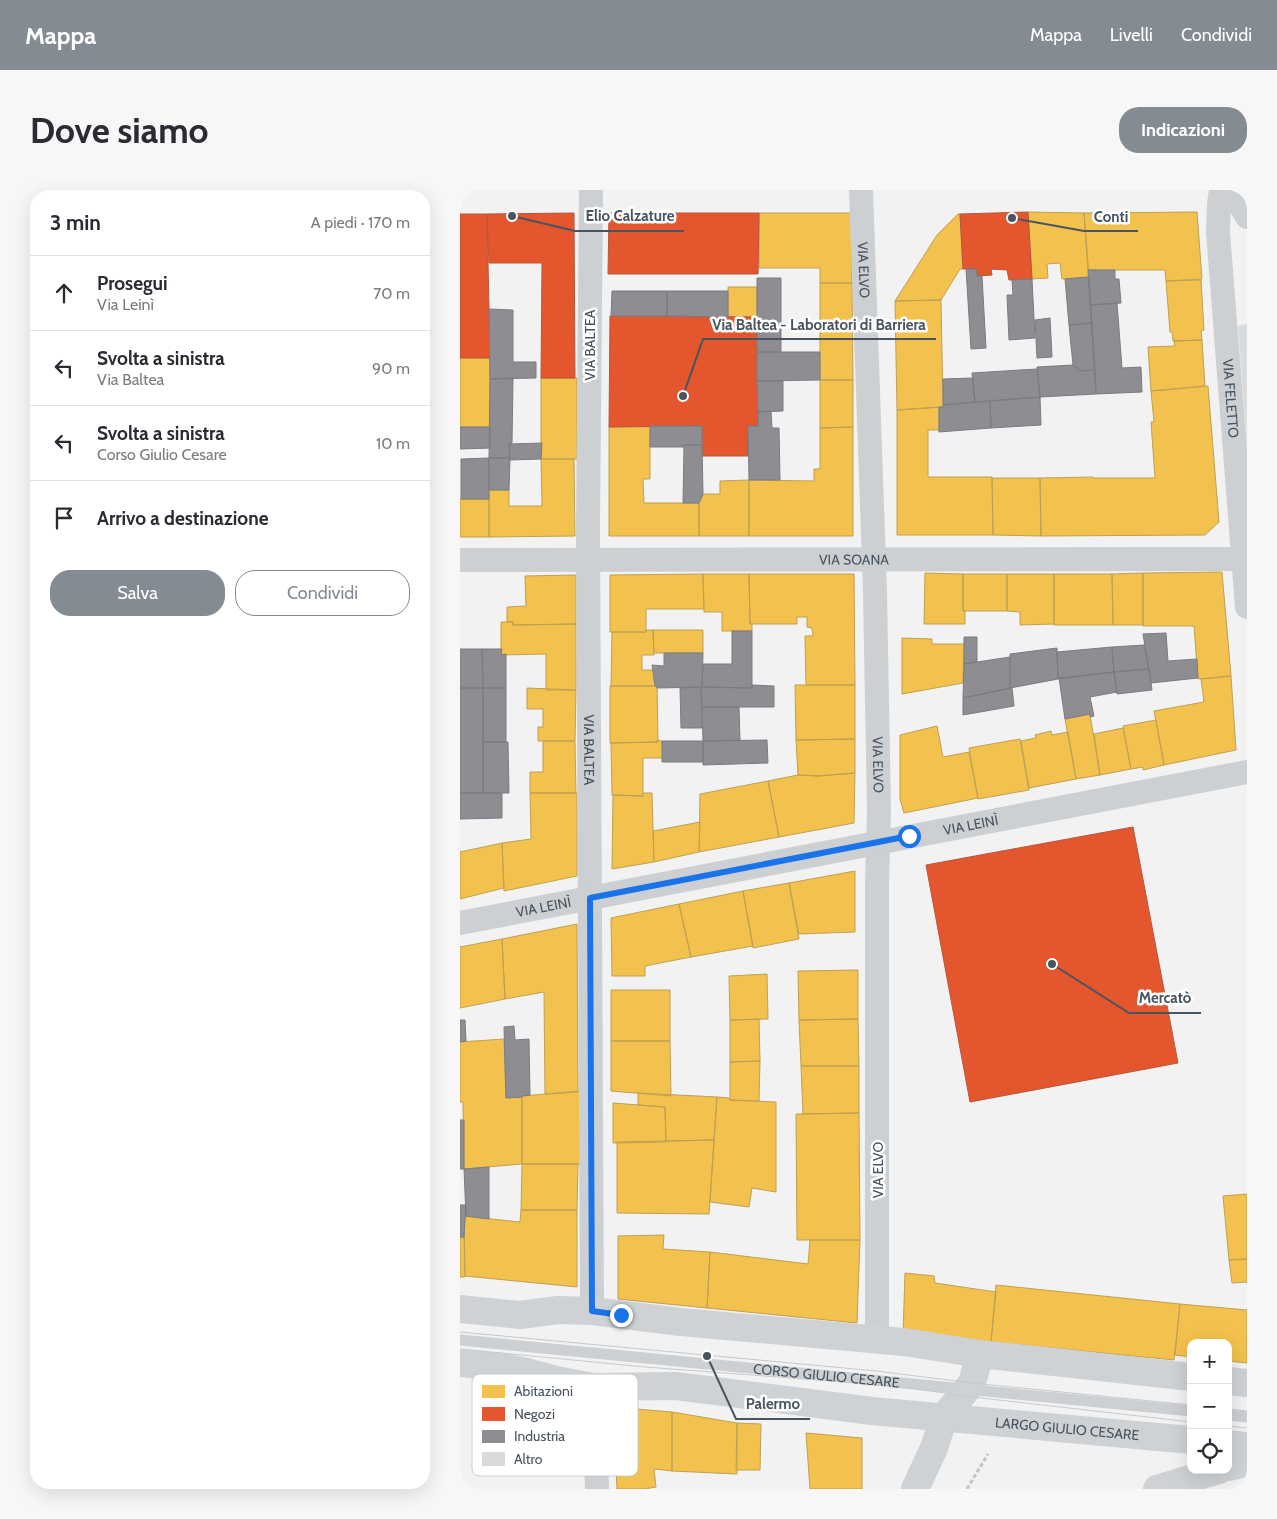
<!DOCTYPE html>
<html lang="it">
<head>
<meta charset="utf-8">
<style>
  body { margin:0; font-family:Cabin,sans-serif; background:#f7f7f7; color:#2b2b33 }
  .controls { position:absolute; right:15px; bottom:15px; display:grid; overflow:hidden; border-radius:10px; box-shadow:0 5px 20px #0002 }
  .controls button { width:45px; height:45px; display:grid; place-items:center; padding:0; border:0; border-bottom:1px solid #e1e1e2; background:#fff; color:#2b2b33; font:25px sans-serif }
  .stop { position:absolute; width:15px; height:15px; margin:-11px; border:4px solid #1a73e8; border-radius:50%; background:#fff }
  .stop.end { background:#1a73e8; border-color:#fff; box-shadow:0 1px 5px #0008 }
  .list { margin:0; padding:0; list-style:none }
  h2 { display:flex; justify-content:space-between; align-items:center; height:65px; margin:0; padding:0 20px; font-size:21px }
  h2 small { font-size:16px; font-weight:400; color:#7c7c81 }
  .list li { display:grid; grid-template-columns:32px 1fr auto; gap:15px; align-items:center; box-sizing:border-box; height:75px; padding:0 20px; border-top:1px solid #e1e1e2 }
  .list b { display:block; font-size:19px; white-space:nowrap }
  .list p { margin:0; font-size:16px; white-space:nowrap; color:#7c7c81 }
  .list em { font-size:16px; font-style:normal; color:#7c7c81 }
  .actions { display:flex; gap:10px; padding:15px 20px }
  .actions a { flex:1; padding:11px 0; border:1px solid #848b92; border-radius:20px; text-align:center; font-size:18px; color:#848b92 }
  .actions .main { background:#848b92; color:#fff }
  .icon { flex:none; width:28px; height:28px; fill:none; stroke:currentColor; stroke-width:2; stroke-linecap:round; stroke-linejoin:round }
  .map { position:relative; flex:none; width:787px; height:1299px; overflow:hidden; border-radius:20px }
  header { display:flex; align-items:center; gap:30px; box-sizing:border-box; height:70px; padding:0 25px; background:#848b92; color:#fff }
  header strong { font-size:24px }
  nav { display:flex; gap:28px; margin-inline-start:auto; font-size:18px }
  .intro { display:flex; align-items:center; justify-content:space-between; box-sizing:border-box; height:120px; padding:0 30px }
  h1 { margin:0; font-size:35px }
  .button { padding:12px 22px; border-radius:20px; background:#848b92; color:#fff; font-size:18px; font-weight:700 }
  main { display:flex; gap:30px; padding:0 30px }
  aside { flex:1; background:#fff; border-radius:20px; box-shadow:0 5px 20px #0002 }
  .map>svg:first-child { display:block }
</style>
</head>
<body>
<header>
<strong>Mappa</strong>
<nav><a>Mappa</a><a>Livelli</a><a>Condividi</a></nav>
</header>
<div class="intro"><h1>Dove siamo</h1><a class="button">Indicazioni</a></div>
<main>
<aside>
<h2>3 min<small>A piedi · 170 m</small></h2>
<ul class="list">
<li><svg class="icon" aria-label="ahead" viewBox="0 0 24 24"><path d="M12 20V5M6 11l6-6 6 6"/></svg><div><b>Prosegui</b><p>Via Leinì</p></div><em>70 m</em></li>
<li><svg class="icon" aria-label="left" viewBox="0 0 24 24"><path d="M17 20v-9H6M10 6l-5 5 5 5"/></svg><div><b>Svolta a sinistra</b><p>Via Baltea</p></div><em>90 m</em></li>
<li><svg class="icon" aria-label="left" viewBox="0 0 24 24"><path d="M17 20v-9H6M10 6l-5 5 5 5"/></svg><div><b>Svolta a sinistra</b><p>Corso Giulio Cesare</p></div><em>10 m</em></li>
<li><svg class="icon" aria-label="arrive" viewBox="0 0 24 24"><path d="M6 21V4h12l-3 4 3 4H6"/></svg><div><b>Arrivo a destinazione</b></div></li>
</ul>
<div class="actions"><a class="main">Salva</a><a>Condividi</a></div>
</aside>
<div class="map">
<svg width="787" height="1299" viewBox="0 0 787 1299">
  <rect width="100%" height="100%" fill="#f2f2f2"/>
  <path fill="#f2c14e" stroke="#bfa053" d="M568,22L624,23L629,87L602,89L600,73L587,74L588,88L572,89Z
    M737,22L742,89L706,91L705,80H628L624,23Z
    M299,23H392V93H360V78H299Z
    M498,24H500L503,79H500L481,110L435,111L477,45Z
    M741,90L744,140L741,141L742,150L713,151L712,142H710L706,91Z
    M360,93H392L393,190H360Z
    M268,97H297V127H268Z
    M481,110L483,217L437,220L435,111Z
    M742,150L745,196L691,201L688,157L715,156L714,151Z
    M0,167L30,168V237H0Z
    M81,188H117V269H81Z
    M360,190H393V237L360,238Z
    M748,196L759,332L745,345L581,346L580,288L633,287V288H695L691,232H694L691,201Z
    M479,217V240H468V287H532L533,345H437V220Z
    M190,236V289H183L184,313H239V346H149V237Z
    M393,237V346H289V290L354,291V279H360V238Z
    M81,269H114L115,346L29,347V300H49V316H82Z
    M532,288H580L581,346L533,345Z
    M289,290V346H239V313L243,304H260V291Z
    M0,309H29V347H0Z
    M762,382L771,486L738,489L734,436H683V383Z
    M465,383L503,384V421H505V434H464Z
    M683,383V435H653L652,384Z
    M243,384H289L290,434H292V441H262V422H244Z
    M243,384L244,419H186V442H150V385Z
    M289,384H394L395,495H346L345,446H353L352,438L347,437V427H337V434H290Z
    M503,384H547V421H503Z
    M547,384H594V434L560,435V422L547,421Z
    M594,384H652L653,435H594Z
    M116,385V434L53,435V432H47V417L66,416L65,386Z
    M41,432H53V435L116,434V500H86V464L41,465Z
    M186,440H193L194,465H182V480H194L195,496H151L152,442H186Z
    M193,440H243V463H194Z
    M442,448L472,449V454H504L503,493L442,504Z
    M771,486L776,560L704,575L694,521L744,512L741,489Z
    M335,495H395V549L336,550Z
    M150,496H197L198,552L150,553Z
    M67,498L116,500L115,551H78V537H83V519H67Z
    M630,524L640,585L616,589L605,529Z
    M696,530L704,575L683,580V577L671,579L663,536Z
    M477,536L483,567L509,562L518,608L444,623L440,609V545Z
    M663,538L671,579L640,585L634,544Z
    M591,541L592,545L608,542L616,589L569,598L561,551L576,548L575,545Z
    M395,549V583L358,586L338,585L336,550Z
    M560,549L569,600L518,609L509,558Z
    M197,550L202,551L203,568H183V606L152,605L151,553L198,552Z
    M83,551H115L116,603H70V582H83Z
    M395,583L394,633L319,647L308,591L338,585L358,586Z
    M308,591L319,647L239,662L240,604Z
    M70,603H117V686L44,701L42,653L71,649Z
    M183,603H192L194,672L152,679L153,605L183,606Z
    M240,632L239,662L194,672L193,641Z
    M42,653L44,698L0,709V662Z
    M395,681V742L339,744L329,693Z
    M329,693L339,749L293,758L283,701Z
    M283,701L293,756L231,767L219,714Z
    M219,714L231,767L185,776V786H152L151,728Z
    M117,734L118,902L85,904L84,802L45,809L42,749Z
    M42,749L45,809L0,818V757Z
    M398,780V829L339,830L338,781Z
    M307,784L308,829L270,830L269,786Z
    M151,800H210V851H151Z
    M299,829L300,871L270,872V830Z
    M398,829L399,876H341L339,830Z
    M44,849L46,908L62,907V974L4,979L3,912H0V852Z
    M151,851H210L211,906L151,901Z
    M300,871L299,911L270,910V872Z
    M341,876H399V923L343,924Z
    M120,901V974H62V906Z
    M178,903L257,907L254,950L206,951L205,917L178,915Z
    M257,907L269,908L270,910L316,912V1002L292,998L289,1017L250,1012Z
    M153,913L205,917L206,952L153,953Z
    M399,923L400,1050H337L336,924Z
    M254,950L249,1024L157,1023V952Z
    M62,974H118L117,1020H61Z
    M787,1004V1069L769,1070L763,1006Z
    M61,1020H117V1097L5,1086L4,1026L60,1032Z
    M204,1045L203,1059L250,1062L247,1118L158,1109V1046Z
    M0,1047H4L5,1087H0Z
    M350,1050H400L397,1133L247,1118L250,1062L348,1074Z
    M787,1069V1092L772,1093L769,1070Z
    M445,1083L474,1086L475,1093L536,1102L531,1152L443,1145Z
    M536,1095L720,1114L714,1170L531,1152Z
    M720,1114L787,1120V1173L768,1171V1153H731V1167L715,1165Z
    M153,1217L212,1222V1281L194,1279L196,1297L184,1299H157Z
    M212,1222L277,1233V1284L212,1281Z
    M277,1233L301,1234L300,1280H276Z
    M346,1243L402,1248V1299H350Z"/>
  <path fill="#e4572e" stroke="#b5563d" d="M568,22L572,89L549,90L547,80L531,79L532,85L517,86L516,79H503L500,24Z
    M114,23L115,188H81L82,73H29L27,24Z
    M149,23H299L298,84H148Z
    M0,24H27L30,168H0Z
    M150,126L297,127L298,236H288V266H242V236L149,237Z
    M673,637L718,873L510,912L466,675Z"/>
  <path fill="#8d8d92" stroke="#787c83" d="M506,79H516L517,86H522L526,158L511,159Z
    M628,80H655V89H659L661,113L630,115Z
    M629,87L632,133L609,135L605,89Z
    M297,88H321V162H297Z
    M572,89L575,148L549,150L547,105H553L552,90Z
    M152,101H207V126H151Z
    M207,101H268V127L207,126Z
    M657,113L662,178L681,177L682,202L636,204L630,115Z
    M29,119L53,120V172H76V188L30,189Z
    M590,128L592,167L577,168L575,130Z
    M632,133L635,180L620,181L613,175L609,135Z
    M297,162H360V190L297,191Z
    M613,175L620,181L635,180L636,204L580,207L577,177Z
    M577,179L580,207L515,212L512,183Z
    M53,188L52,253L49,254L50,268H29L30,189Z
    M513,188L515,212L483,215V189Z
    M297,191H323V221L298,222Z
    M580,207L581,235L531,238L530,211Z
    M530,211L531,238L479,242V217H483V215Z
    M311,221L312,238H319L320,290H289L288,236H298V222Z
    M190,236H242V255H224V257H190Z
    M0,237H30V258L0,259Z
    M82,253L81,269L50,270L49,254Z
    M224,255H242L243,304L239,313H223Z
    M29,268H50L49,300H29Z
    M29,268V309H1V269Z
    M272,441H292V498L242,497L243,474H272Z
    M706,443L708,471L737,469L738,488L691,493L683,444Z
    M504,447H517V472L504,474Z
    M684,455L689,479L654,482L652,457Z
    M652,457L654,482L598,489L597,462Z
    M597,458L598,489L550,498V464Z
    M0,459H22L23,498H0Z
    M22,459H42L41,465L46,464V498H23Z
    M204,463H243L242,497L197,498V496H195L192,475L204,476Z
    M550,467V498L503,508L504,474Z
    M689,479L692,500L657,504L654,482Z
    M654,482L657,502L630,507L634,526L630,527V524L605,529L599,488Z
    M292,495L314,496V517H242L241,497L292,498Z
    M241,497L242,538H221L220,498Z
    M0,498H23V603H0Z
    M23,498H46V552H23Z
    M552,498L554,516L503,525V508Z
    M242,517H279L280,550L243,551Z
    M307,550L308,573L243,575V551Z
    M202,551H243V572H202Z
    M23,552H48L49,603H23Z
    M0,603H42V628L0,629Z
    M0,830H5L6,851L0,852Z
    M54,836L55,850L69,849L70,905L62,906V907L46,908L44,837Z
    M0,930H4V979H0Z
    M29,977V1029L6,1026L4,979Z
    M0,1015H6L4,1047H0Z"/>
  <path fill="#d9dadb" stroke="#e3e4e4" d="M787,134V259L778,136Z"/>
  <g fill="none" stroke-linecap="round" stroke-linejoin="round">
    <path stroke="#bbc7c3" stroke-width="3" stroke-dasharray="4 2.5" stroke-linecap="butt" d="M507,1299L528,1264"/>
    <g stroke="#cdd0d3" stroke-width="11">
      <path id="s1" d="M0,1150L731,1221"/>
      <path d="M768,1225L787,1227"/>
    </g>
    <g stroke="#cdd0d3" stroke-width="24">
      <path id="s2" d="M131,0L128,337L132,1121"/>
      <path id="s3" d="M401,0L415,402L419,621L417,692V1150"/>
      <path id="s4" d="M761,0L759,14L758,42L787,417"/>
      <path d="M771,0L787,27"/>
      <path id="s5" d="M0,370L787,369"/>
      <path id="s6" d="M0,733L787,582"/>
      <path d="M134,1197L137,1299"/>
    </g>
    <g stroke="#ced2d5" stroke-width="28">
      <path d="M0,1119L60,1125L98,1120L132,1121L221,1132L444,1152L520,1164L731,1187"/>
      <path id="s7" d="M0,1173L43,1177L67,1182L96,1190L134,1197L216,1196L412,1221L731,1250"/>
      <path d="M768,1191L787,1193"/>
      <path d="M768,1254L787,1256"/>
      <path d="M768,1277L787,1273"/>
      <path d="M455,1299L474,1258L484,1227L512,1193L520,1164"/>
      <path d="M697,1299L759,1280"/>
    </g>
    <path stroke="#c8c9cb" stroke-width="1" d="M0,1142L416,1181L512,1193L731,1215
      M0,1159L185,1177L437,1196L504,1206L731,1232
      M768,1219L787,1221
      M768,1236L787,1238"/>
  </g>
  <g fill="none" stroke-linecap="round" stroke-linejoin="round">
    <path stroke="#1a73e8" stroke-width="6" d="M161,1125L132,1121L130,708L449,646"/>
  </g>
  <g text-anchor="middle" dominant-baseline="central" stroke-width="5" stroke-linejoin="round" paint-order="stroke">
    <g font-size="14" fill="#48545f" stroke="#fff">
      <text stroke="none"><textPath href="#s3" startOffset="80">VIA ELVO</textPath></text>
      <text transform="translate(130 155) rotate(-90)">VIA BALTEA</text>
      <text stroke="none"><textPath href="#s4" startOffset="209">VIA FELETTO</textPath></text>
      <text stroke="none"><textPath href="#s5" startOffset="394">VIA SOANA</textPath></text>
      <text stroke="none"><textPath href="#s2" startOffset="560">VIA BALTEA</textPath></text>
      <text stroke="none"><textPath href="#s3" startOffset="575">VIA ELVO</textPath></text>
      <text stroke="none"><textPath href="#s6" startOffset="520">VIA LEINÌ</textPath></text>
      <text stroke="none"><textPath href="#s6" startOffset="85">VIA LEINÌ</textPath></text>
      <text transform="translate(418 980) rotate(-90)">VIA ELVO</text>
      <text stroke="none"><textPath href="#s1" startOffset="368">CORSO GIULIO CESARE</textPath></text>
      <text stroke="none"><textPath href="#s7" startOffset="612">LARGO GIULIO CESARE</textPath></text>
    </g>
  </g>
  <rect x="12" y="1184" width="166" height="102" rx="8" fill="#fff" stroke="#c8cccf" stroke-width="1"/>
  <rect x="22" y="1195" width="23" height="13" fill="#f2c14e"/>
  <rect x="22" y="1217" width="23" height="14" fill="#e4572e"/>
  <rect x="22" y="1240" width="23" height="13" fill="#8d8d92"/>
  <rect x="22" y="1262" width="23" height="14" fill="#d9dadb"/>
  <g font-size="14" fill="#48545f">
    <text x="54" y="1206">Abitazioni</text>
    <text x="54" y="1229">Negozi</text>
    <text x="54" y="1251">Industria</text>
    <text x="54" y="1274">Altro</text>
  </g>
  <path fill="none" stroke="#48545f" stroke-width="2" d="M52 26L115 41H224M552 28L624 41H678M223 206L243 149H476M592 774L669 823H741M247 1166L276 1229H350"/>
  <g fill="#48545f" stroke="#fff" stroke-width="2">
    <circle cx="52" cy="26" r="5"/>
    <circle cx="552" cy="28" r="5"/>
    <circle cx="223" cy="206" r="5"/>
    <circle cx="592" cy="774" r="5"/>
    <circle cx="247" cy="1166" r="5"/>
  </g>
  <g font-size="15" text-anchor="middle" font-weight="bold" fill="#48545f" stroke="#fff" stroke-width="5" stroke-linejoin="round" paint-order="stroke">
    <text x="170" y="31">Elio Calzature</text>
    <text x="651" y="32">Conti</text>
    <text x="359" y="140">Via Baltea - Laboratori di Barriera</text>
    <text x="705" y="813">Mercatò</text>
    <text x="313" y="1219">Palermo</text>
  </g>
</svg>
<div class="controls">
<button>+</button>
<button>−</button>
<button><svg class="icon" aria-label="locate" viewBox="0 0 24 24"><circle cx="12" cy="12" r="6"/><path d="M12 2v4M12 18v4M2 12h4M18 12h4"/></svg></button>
</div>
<div class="stop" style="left:449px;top:646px"></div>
<div class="stop end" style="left:161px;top:1125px"></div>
</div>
</main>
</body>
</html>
